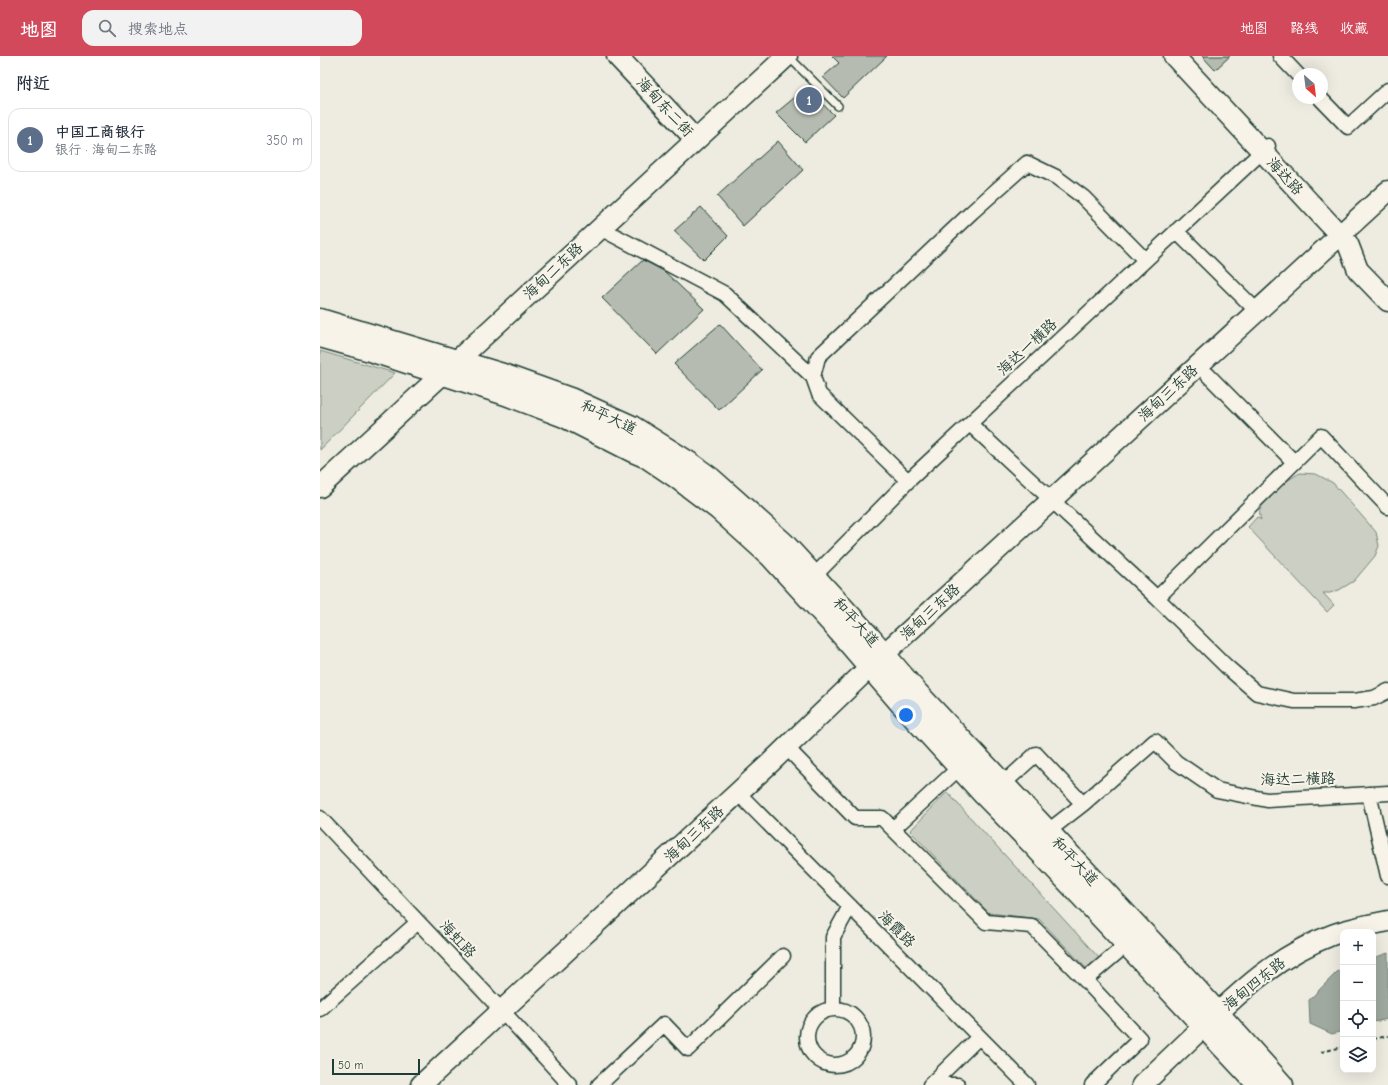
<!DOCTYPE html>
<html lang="zh">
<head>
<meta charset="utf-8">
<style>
  body { margin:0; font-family:"Comic Neue","LXGW WenKai TC",sans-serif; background:#f2f2f3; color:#1f2937 }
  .controls { position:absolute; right:12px; bottom:12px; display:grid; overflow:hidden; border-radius:8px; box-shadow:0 4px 16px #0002 }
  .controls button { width:36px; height:36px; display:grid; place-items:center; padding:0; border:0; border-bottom:1px solid #e0e1e3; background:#fff; color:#1f2937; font:20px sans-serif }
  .compass { position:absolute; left:972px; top:12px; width:36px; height:36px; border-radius:50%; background:#fff; box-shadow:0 4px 16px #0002; rotate:152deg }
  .scale { position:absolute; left:12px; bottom:10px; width:88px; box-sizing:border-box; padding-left:4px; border:2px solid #1f3d34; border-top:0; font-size:11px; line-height:14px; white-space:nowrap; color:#1f3d34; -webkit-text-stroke:3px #f7f3e8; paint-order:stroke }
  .you { position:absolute; left:586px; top:659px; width:14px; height:14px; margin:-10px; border:3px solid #fff; border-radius:50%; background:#1a73e8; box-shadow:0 0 0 6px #1a73e833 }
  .badge { display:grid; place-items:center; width:26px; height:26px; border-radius:50%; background:#d1495b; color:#fff; font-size:13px; font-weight:700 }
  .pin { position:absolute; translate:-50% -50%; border:2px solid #fff; box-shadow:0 1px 4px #0006 }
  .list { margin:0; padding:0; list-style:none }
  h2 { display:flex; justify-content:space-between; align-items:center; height:52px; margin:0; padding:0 16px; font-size:17px }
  h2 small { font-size:13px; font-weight:400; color:#747a83 }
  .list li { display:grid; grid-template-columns:26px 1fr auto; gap:12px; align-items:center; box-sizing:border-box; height:64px; margin:0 8px 8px; padding:0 8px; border:1px solid #e0e1e3; border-radius:12px }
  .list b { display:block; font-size:15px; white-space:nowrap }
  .list p { margin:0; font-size:13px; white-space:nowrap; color:#747a83 }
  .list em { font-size:13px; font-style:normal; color:#747a83 }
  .icon { flex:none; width:22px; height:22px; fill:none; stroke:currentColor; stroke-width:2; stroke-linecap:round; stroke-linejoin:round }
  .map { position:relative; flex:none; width:1068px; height:1029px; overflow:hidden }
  header { display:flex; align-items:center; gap:24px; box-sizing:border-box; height:56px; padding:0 20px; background:#d1495b; color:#fff }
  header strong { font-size:19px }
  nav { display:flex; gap:22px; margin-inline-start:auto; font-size:14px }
  .search { width:280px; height:36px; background:#f2f2f3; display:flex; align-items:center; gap:10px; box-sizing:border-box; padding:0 14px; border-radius:12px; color:#747a83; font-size:15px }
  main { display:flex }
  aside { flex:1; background:#fff }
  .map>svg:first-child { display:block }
</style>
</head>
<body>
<header>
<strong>地图</strong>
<div class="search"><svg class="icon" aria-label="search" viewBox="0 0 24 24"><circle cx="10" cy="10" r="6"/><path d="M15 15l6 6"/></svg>搜索地点</div>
<nav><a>地图</a><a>路线</a><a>收藏</a></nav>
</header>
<main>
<aside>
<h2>附近<small></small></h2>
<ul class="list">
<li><span class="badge" style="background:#5c6f8a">1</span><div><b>中国工商银行</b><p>银行 · 海甸二东路</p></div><em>350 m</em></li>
</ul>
</aside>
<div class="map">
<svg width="1068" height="1029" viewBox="0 0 1068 1029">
  <rect width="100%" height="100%" fill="#eeece1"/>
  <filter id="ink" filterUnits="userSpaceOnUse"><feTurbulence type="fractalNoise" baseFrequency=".025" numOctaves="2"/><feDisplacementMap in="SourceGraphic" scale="8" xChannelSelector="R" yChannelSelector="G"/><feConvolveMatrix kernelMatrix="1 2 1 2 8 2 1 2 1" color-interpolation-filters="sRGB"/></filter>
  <g filter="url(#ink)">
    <path fill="#cccfc4" stroke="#76867c" d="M0,295L75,317L0,394Z
      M980,417L996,418L1013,427L1056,476L1059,490L1055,500L1034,525L1019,534L1010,537H1003L1014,549L1007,556L928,471L937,461L941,464C940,461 939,457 940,454C944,440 967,424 980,417Z
      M627,736L780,903L768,914L719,863L669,857L590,775Z"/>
    <path fill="#9fa99f" stroke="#6c7e74" d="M1068,897V963L1053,966V902Z
      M1023,912V975L1012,978L990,968L989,944L1020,913Z"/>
    <path fill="#b5bbb0" stroke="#1f3d34" d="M512,0H567L523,42L503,21L519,7Z
      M882,0H910L895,14Z
      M486,32L514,59L485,86L456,57Z
      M458,85L483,114L423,170L397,140Z
      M381,151L408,180L384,204L354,175Z
      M323,204L344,215L384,253L337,298L282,242Z
      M400,268L442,314L399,354L354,308Z"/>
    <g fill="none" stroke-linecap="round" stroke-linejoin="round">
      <defs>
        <path id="lane" d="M468,0L518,50"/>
        <path id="street" d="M960,0L978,19
          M1000,42L1028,71L1068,34
          M280,172L405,238L493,321
          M856,175L937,255
          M887,318L974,406
          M650,368L837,542L906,610L937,637L974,645H1034L1054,642L1068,635
          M588,425L499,338L493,321L498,301L652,156L707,107L736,121L763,141L825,204
          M494,520L588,425L948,90
          M837,542L1001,380L1068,451
          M471,696L535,762H562L666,866L712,870L765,924
          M683,728L716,698L763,748L835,685L856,706L897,734L947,744L1068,737
          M1049,738L1068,820
          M422,741L707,1029
          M0,762L186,959L250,1029
          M573,773L640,711
          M727,776L763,748
          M0,953L98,866
          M513,953V881L530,850
          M487 981a28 28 0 1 1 56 0a28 28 0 1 1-56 0Z
          M611,1028L638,1029
          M279,1029L344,968L368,993L463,900
          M610,1029L659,981
          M772,1029L820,983L765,924L807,888"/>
        <path id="secondary" d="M297,0L376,84
          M854,0L1028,188L1038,214L1068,245
          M0,431L467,0
          M101,1029L449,708L551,610L1068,135
          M822,1029C842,1010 863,990 884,970C924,932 959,899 1012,879C1030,872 1049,869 1068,865"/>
        <path id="primary" d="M0,264L183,319L250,343L312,371L369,407L391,423L463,487L550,582L596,636L874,931L962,1029
          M0,280L50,294L186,338L244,360L313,395L327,401L358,422L399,453L451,500L514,569L581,647L664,738L713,788L939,1029"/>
      </defs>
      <use href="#lane" stroke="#1f3d34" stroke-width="10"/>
      <use href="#street" stroke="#1f3d34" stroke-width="17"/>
      <use href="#secondary" stroke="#1f3d34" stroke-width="23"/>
      <use href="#primary" stroke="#1f3d34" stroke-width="25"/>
      <path stroke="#1f3d34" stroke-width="2" stroke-dasharray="4 3" stroke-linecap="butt" d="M1053,983L1068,980
        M1001,996L1023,991"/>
      <use href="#lane" stroke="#f7f3e8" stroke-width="7"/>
      <use href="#street" stroke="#f7f3e8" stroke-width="14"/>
      <use href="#secondary" stroke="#f7f3e8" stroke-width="20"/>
      <use href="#primary" stroke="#f7f3e8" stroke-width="22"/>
    </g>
  </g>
  <g text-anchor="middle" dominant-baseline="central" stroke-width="4" stroke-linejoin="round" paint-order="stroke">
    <g font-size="15" fill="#1f3d34" stroke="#f7f3e8">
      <text transform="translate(345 51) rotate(47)">海甸东二街</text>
      <text transform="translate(965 120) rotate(47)">海达路</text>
      <text transform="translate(233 215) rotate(-43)">海甸二东路</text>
      <text transform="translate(707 291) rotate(-43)">海达一横路</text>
      <text transform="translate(848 337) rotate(-43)">海甸三东路</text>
      <text transform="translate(289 361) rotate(26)">和平大道</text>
      <text transform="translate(610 556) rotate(-43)">海甸三东路</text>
      <text transform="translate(536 566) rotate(48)">和平大道</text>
      <text transform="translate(978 723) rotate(-1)">海达二横路</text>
      <text transform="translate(374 778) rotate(-43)">海甸三东路</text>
      <text transform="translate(755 805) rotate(47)">和平大道</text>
      <text transform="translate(577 873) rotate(45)">海霞路</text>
      <text transform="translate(138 883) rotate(47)">海虹路</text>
      <text transform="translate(934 928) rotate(-39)">海甸四东路</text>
    </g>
  </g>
</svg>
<div class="controls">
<button>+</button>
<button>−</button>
<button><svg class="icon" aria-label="locate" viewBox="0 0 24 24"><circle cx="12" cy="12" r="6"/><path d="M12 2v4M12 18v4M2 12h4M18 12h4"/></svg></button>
<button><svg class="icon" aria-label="layers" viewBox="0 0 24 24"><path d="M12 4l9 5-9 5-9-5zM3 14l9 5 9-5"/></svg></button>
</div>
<svg class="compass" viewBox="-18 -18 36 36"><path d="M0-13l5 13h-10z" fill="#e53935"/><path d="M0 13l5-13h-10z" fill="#747a83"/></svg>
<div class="scale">50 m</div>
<div class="you"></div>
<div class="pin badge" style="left:489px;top:44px;background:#5c6f8a">1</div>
</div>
</main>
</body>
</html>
